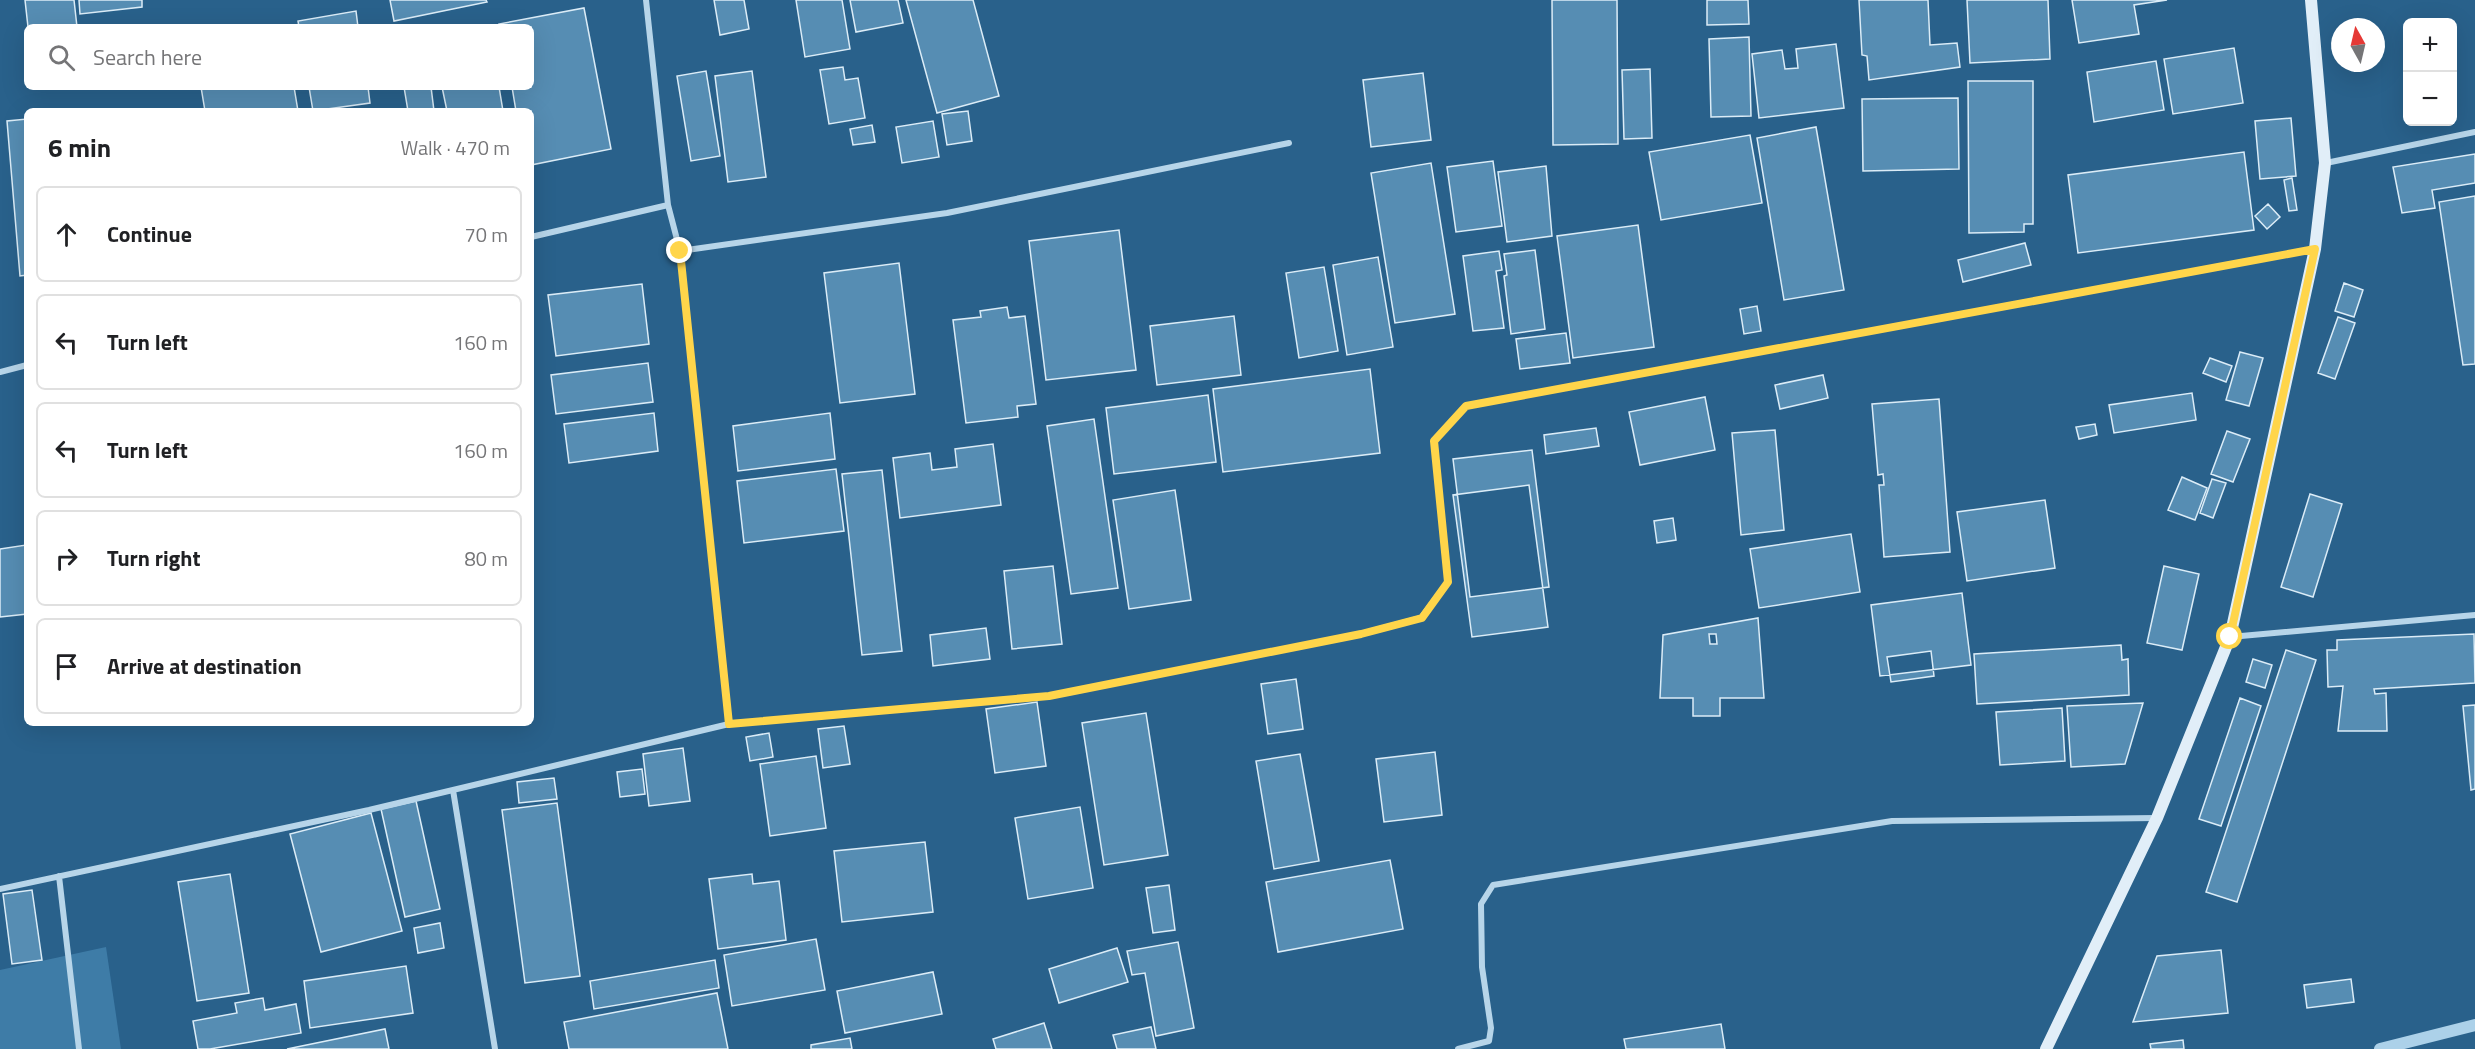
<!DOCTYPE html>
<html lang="en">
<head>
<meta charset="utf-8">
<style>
  body { margin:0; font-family:"Titillium Web",sans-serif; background:#f2f2f2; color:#202124 }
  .controls { position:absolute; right:18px; top:18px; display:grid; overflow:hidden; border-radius:9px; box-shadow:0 6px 24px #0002 }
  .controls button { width:54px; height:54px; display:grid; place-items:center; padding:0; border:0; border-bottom:2px solid #e0e0e0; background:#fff; color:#202124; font:30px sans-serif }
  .compass { position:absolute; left:2331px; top:18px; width:54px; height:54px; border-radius:50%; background:#fff; box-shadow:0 6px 24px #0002; rotate:352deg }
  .stop { position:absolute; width:18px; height:18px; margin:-14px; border:4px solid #ffd54a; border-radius:50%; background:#fff }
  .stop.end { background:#ffd54a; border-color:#fff; box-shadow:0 2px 6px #0008 }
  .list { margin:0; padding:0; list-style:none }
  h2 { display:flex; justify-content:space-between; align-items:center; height:78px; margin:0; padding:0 24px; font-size:26px }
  h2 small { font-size:20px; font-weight:400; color:#757577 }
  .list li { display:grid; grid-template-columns:39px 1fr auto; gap:18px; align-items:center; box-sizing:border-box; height:96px; margin:0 12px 12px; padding:0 12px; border:2px solid #e0e0e0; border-radius:9px }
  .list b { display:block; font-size:22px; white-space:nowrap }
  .list em { font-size:20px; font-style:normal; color:#757577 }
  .icon { flex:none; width:33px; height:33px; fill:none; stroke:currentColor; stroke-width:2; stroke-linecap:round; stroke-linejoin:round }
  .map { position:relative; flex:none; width:2475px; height:1049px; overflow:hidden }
  .search { position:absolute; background:#fff; box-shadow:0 6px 24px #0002; left:24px; top:24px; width:510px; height:66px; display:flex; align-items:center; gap:15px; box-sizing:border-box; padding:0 21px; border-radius:9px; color:#757577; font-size:22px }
  .panel { position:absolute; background:#fff; box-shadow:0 6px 24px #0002; left:24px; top:108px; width:510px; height:618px; border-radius:9px }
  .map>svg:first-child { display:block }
</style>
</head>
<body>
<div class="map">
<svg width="2475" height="1049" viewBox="0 0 2475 1049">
  <rect width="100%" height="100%" fill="#29618b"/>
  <path fill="#3e7ca7" d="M106,947L121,1049H0V970Z"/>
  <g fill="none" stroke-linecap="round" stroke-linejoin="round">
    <path stroke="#acd1e9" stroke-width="12" d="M2380,1049L2475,1025"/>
  </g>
  <path fill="#568db3" stroke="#dbecf7" stroke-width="1.5" fill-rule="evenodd" d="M25,0H74L77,27H28Z
    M79,0H142V7L80,14Z
    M390,0H486L487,2L394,21Z
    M714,0H744L749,29L720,35Z
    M796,0H842L850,49L805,57Z
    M850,0H898L903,23L856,32Z
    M906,0H973L999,96L937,113Z
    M1552,0H1617L1618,144L1553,145Z
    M1707,0H1748L1749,24L1707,25Z
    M1859,0H1928L1930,45L1957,43L1960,67L1869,80L1867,56L1862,55Z
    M1967,0H2048L2050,59L1970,63Z
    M2072,0H2167L2134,5L2139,34L2079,43Z
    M584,8L611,149L531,165V111H516L512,87H531V27H500L499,24Z
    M356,11L358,27H299L298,21Z
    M1749,37L1751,116L1711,117L1709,39Z
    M1836,44L1844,108L1759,118L1752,54L1782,50L1785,69L1798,68L1796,49Z
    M2234,48L2243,103L2173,114L2164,59Z
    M2156,61L2164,110L2094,122L2087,72Z
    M843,67L845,80L858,78L865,118L829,124L820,70Z
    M1650,69L1652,138L1624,139L1622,70Z
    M706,71L720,156L691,161L677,76Z
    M752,71L766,177L728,182L715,76Z
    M1423,73L1431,140L1371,147L1363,80Z
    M1968,81H2033V224H2024V232L1969,233Z
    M201,87H294L298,111H205Z
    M309,87H368L370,103L313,111Z
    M404,87H431L434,111H408Z
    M442,87H499L503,111H447Z
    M1958,98L1959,169L1863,171L1862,99Z
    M968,111L972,141L947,145L942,114Z
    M2291,118L2296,176L2260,179L2255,121Z
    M27,119V275L20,276L7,121Z
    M933,121L939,157L902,163L896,127Z
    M872,125L875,142L853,145L850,129Z
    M1816,127L1844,290L1784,300L1757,138Z
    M1750,135L1762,203L1661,220L1649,152Z
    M2244,152L2254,230L2078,253L2068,175Z
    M2475,154V183L2432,190L2435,208L2402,213L2393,167Z
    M1493,161L1502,226L1456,232L1447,167Z
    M1431,163L1455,314L1395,323L1371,173Z
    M1546,166L1552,236L1507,242L1498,172Z
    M2292,178L2297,210L2289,211L2284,180Z
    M2475,196V364L2463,365L2439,202Z
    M2268,204L2280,217L2267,229L2255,216Z
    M1638,225L1654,347L1573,358L1557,236Z
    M1119,230L1136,370L1046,380L1029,241Z
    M2025,243L2031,265L1963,282L1958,260Z
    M1535,250L1545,329L1511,334L1504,276L1507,275L1504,254Z
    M1499,251L1502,270L1496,271L1504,328L1473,331L1463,256Z
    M1378,257L1393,347L1347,355L1333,265Z
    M899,263L915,394L840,403L824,273Z
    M1324,267L1338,351L1299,358L1286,273Z
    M2344,283L2363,290L2354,317L2335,311Z
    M642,284L649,344L556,356L548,295Z
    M1757,306L1761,331L1744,334L1740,309Z
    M1007,307L1009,318L1025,316L1036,404L1017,406L1018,417L966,423L953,320L981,317L980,311Z
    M1234,316L1241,375L1157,385L1150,326Z
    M2338,317L2355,323L2335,379L2318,373Z
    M1566,333L1570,363L1520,369L1516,339Z
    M2240,352L2263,358L2249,406L2226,400Z
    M2210,358L2232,366L2226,382L2203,373Z
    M648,363L653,402L556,414L551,375Z
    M1370,369L1380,453L1223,472L1213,389Z
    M1823,375L1828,398L1780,409L1775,385Z
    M2192,393L2196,420L2114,433L2109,405Z
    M1208,395L1216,462L1114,474L1106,408Z
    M1705,397L1715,450L1640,465L1629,412Z
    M1939,399L1950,552L1884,557L1879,485H1884L1883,474L1878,475L1872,404Z
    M654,413L658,451L569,463L564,424Z
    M830,413L835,459L738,471L733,426Z
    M1094,419L1118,588L1071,594L1047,426Z
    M2095,424L2097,435L2079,439L2076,427Z
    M1596,428L1599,446L1546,454L1544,435Z
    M1775,430L1784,530L1741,535L1732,433Z
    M2227,431L2250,439L2233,482L2211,474Z
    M993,444L1001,505L900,518L893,458L930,453L932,470L957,467L955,449Z
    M1532,450L1549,587L1470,597L1453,459Z
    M836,469L844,531L744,543L737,481Z
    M882,470L902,651L862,655L842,474Z
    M2182,477L2207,488L2195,520L2168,510Z
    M2212,479L2226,483L2213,518L2200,513Z
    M1529,485L1548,627L1472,637L1453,495Z
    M1175,490L1191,600L1129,609L1113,500Z
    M2310,494L2342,504L2313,597L2281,587Z
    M2045,500L2055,568L1967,581L1957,512Z
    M1673,518L1676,540L1657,543L1654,521Z
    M1851,534L1860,592L1759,608L1750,549Z
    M26,545L27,614L0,617V549Z
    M1053,566L1062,644L1012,649L1004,571Z
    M2164,566L2199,574L2182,650L2147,643Z
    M1962,593L1971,665L1880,676L1871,605Z
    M1758,618L1764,698H1720V716H1693V698H1660L1663,635ZM1709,634H1716L1717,644H1710Z
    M986,628L990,659L933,666L930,635Z
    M2474,634L2475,683L2374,689L2375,694L2386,693L2387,731H2338L2343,686L2328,687L2327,650H2337V640Z
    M2121,645L2122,660L2128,659L2129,695L1977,704L1974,654Z
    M2286,650L2316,660L2237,902L2206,892Z
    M1931,651L1934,676L1891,682L1887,657Z
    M2253,659L2272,665L2265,688L2246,682Z
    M1296,679L1303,729L1268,734L1261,684Z
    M2240,698L2261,706L2221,826L2199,819Z
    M1037,702L1046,766L995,773L986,709Z
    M2143,703L2125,764L2071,767L2067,706Z
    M2475,705V789L2471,790L2463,706Z
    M2062,708L2065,761L2000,765L1996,712Z
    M1146,713L1168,855L1104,865L1082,723Z
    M844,726L850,764L823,768L818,729Z
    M769,733L773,757L750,761L746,737Z
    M683,748L690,801L649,806L643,754Z
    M1435,752L1442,815L1384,822L1376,759Z
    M1300,754L1319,861L1274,869L1256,761Z
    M816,756L826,828L770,836L760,764Z
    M642,769L645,794L620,797L617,772Z
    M554,778L557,799L519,803L517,782Z
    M416,801L440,909L405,917L381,809Z
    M557,803L580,976L525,983L502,810Z
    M1080,807L1093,888L1028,899L1015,818Z
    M371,813L402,931L321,952L290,834Z
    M925,842L933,912L842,922L834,851Z
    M1390,860L1403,929L1278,952L1266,882Z
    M230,874L249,993L197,1001L178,882Z
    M752,874L753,884L779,881L786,940L718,949L709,879Z
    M1169,885L1175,930L1153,933L1146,888Z
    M32,890L42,960L12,964L3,894Z
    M440,923L444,948L418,953L414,928Z
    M816,939L825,990L732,1006L724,955Z
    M1178,942L1194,1028L1156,1036L1145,973L1132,975L1127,951Z
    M1117,948L1128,982L1059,1003L1049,969Z
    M2221,950L2228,1013L2133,1022L2157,956Z
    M715,960L719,988L594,1009L590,981Z
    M406,966L413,1013L310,1028L304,981Z
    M933,972L942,1014L845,1033L837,991Z
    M2351,979L2354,1002L2307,1008L2304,985Z
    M717,993L728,1049H569L564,1022Z
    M263,998L265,1010L296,1004L301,1033L210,1049H198L193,1021L237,1013L235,1003Z
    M1044,1023L1052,1049H996L993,1039Z
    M1721,1024L1725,1049H1626L1624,1039Z
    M1151,1027L1156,1049H1117L1113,1035Z
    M385,1029L389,1049H287Z
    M850,1038L852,1049H811V1045Z
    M2183,1040L2184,1049H2151L2150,1044Z"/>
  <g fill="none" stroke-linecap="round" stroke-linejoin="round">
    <path stroke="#b7d5e9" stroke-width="6" d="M646,0L668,205L680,251L729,724
      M2326,163L2475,132
      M531,237L668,205
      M680,251L947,213L1289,143
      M0,372L27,365
      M2230,637L2475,615
      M453,790L495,1049
      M59,876L79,1049
      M0,889L369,810L729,724L1049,696L1361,634L1421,618L1448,582L1434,441L1466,406L2314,249
      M1458,1049L1489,1041L1491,1028L1482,967L1481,904L1493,885L1892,821L2156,818"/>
    <path stroke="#e1eef8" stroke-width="12" d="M2046,1049L2157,818L2230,637L2315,249L2325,163L2311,0"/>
  </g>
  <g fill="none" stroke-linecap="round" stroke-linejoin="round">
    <path stroke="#ffd54a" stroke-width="8" d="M680,251L729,724L1049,696L1361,634L1422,618L1448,582L1434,441L1466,406L2315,249L2230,637"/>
  </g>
</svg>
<div class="controls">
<button>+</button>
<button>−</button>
</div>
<svg class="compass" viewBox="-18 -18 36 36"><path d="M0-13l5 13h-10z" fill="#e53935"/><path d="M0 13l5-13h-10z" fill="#757577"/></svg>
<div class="stop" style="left:2230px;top:637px"></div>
<div class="stop end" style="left:680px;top:251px"></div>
<div class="search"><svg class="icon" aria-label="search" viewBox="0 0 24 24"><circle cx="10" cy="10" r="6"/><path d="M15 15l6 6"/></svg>Search here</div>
<section class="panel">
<h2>6 min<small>Walk · 470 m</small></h2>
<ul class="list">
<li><svg class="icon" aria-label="ahead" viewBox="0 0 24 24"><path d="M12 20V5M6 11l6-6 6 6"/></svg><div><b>Continue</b></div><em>70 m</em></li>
<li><svg class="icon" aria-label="left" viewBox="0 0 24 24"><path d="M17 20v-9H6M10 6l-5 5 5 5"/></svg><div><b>Turn left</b></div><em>160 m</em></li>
<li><svg class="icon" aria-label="left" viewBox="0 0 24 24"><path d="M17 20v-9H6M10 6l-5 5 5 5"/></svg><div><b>Turn left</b></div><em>160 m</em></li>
<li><svg class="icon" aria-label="right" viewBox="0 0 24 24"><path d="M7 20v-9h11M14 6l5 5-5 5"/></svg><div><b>Turn right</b></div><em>80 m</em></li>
<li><svg class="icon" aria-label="arrive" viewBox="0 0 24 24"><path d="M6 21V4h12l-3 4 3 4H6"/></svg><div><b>Arrive at destination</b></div></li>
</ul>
</section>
</div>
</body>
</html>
